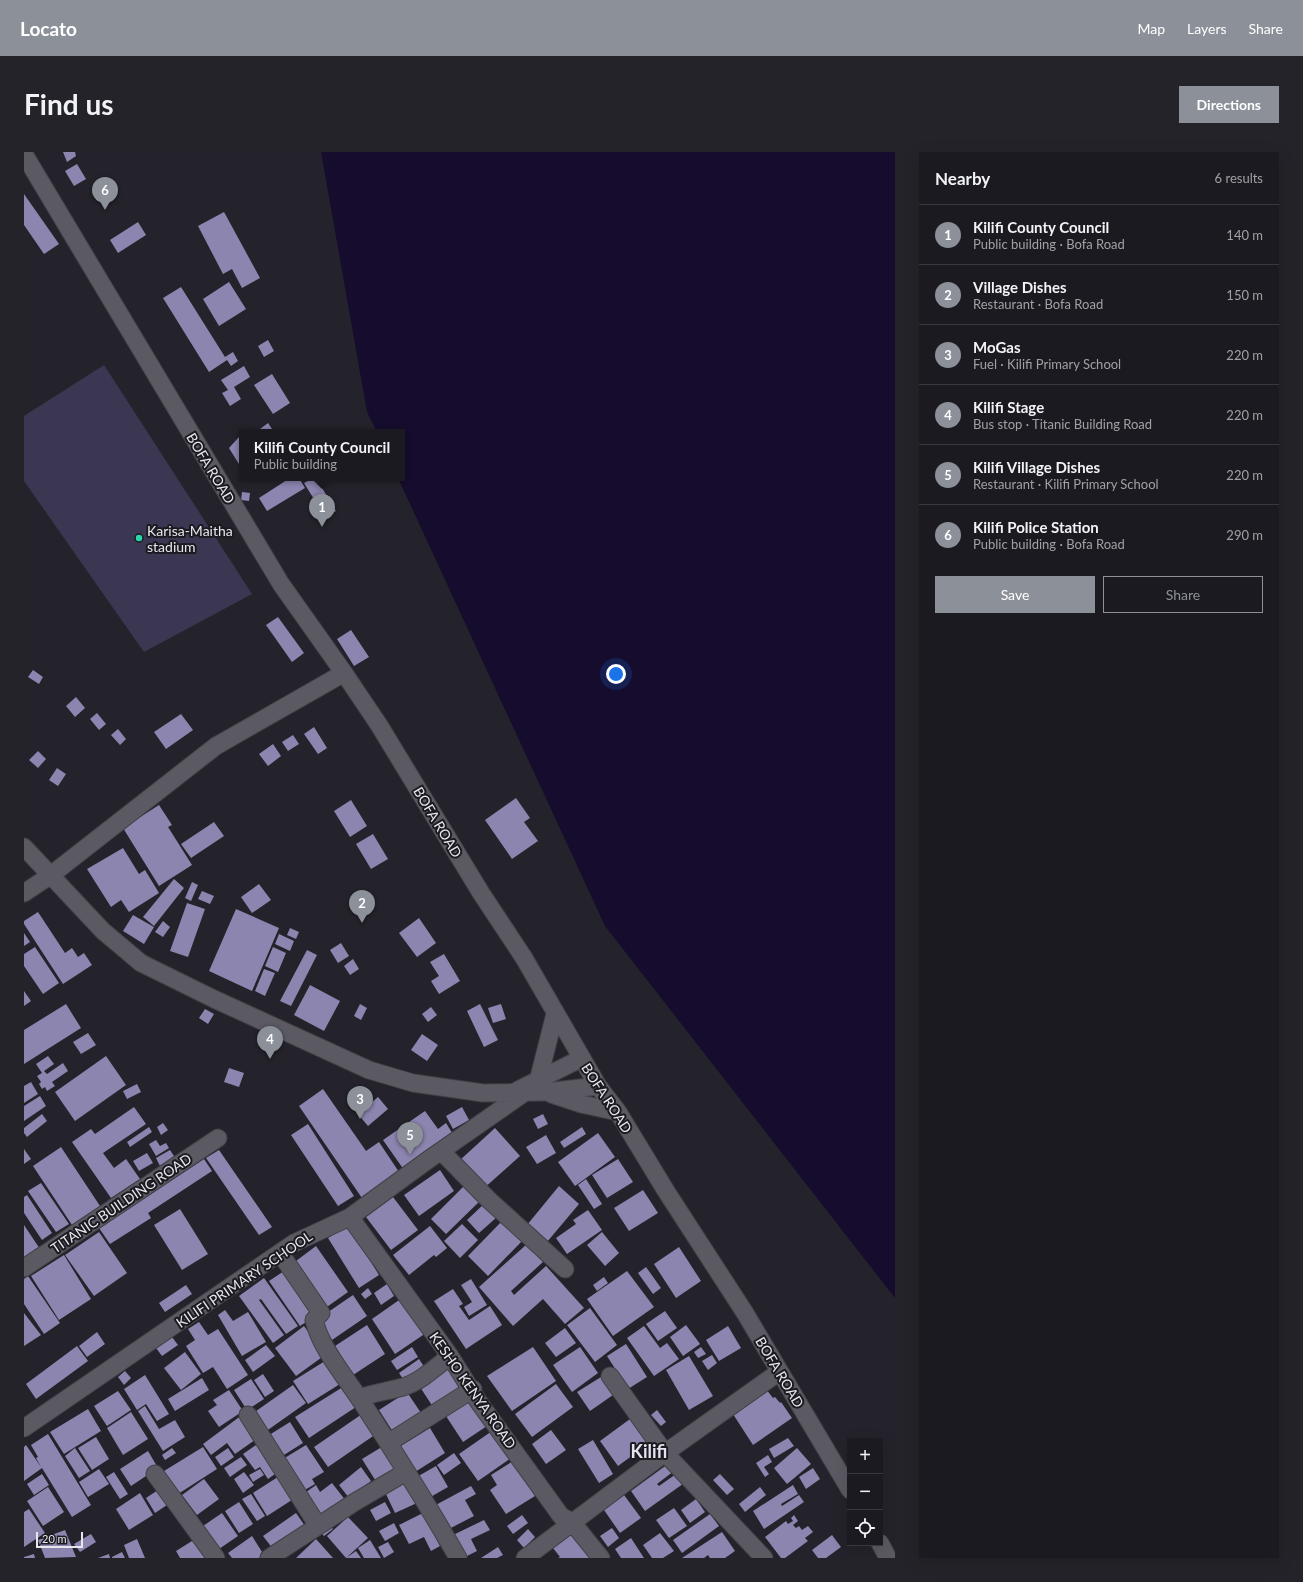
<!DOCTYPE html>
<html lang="en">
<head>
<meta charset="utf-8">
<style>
  body { margin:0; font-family:Lato,sans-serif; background:#242329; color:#f1f3f6 }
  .controls { position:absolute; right:12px; bottom:12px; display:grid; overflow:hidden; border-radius:0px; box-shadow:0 4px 16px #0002 }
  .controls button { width:36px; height:36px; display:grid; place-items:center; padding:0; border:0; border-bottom:1px solid #39383e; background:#1b1a20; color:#f1f3f6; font:20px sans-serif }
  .scale { position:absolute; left:12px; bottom:10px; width:47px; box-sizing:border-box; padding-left:4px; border:2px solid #e7e6ec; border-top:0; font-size:11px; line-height:14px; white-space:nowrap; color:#e7e6ec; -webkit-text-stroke:3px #1b1a21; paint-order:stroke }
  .you { position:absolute; left:592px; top:522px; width:14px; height:14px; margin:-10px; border:3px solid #fff; border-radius:50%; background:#1a73e8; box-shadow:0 0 0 6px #1a73e833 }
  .badge { display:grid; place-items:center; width:26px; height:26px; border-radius:50%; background:#8c9099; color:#fff; font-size:13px; font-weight:700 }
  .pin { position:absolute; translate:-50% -33px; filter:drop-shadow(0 1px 2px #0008) }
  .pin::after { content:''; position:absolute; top:21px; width:14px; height:12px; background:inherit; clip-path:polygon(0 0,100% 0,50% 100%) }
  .popup { position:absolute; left:215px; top:277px; width:166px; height:52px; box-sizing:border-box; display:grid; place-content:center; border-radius:0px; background:#1b1a20; filter:drop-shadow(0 1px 3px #0005); font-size:13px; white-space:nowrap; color:#a0a1a5 }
  .popup b { font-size:15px; color:#f1f3f6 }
  .popup::after { content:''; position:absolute; left:50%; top:100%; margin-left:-8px; border:8px solid transparent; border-top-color:#1b1a20 }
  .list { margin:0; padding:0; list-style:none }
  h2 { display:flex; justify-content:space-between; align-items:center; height:52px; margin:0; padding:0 16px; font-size:17px }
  h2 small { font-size:13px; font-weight:400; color:#a0a1a5 }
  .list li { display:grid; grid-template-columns:26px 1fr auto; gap:12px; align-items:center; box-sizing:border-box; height:60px; padding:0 16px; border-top:1px solid #39383e }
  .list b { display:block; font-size:15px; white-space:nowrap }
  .list p { margin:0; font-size:13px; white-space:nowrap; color:#a0a1a5 }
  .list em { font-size:13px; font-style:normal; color:#a0a1a5 }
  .actions { display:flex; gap:8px; padding:12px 16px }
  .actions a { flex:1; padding:9px 0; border:1px solid #8c9099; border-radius:0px; text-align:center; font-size:14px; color:#8c9099 }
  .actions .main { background:#8c9099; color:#fff }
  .icon { flex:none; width:22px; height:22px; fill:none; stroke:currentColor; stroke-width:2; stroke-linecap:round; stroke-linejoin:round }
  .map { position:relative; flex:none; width:871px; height:1406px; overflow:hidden; border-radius:0px }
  header { display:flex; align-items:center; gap:24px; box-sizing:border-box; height:56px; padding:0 20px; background:#8c9099; color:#fff }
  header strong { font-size:19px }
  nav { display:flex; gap:22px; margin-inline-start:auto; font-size:14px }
  .intro { display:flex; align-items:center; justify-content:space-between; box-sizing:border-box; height:96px; padding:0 24px }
  h1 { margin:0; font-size:28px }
  .button { padding:10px 18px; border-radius:0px; background:#8c9099; color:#fff; font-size:14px; font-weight:700 }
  main { display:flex; gap:24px; padding:0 24px }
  aside { flex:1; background:#1b1a20; border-radius:0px; box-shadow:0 4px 16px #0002 }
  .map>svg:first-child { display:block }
</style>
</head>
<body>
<header>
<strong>Locato</strong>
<nav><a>Map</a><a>Layers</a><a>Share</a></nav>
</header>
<div class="intro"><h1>Find us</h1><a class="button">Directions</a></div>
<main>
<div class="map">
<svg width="871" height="1406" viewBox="0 0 871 1406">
  <rect width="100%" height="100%" fill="#24232b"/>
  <path fill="#3b3652" d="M80,213L228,442L120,500L0,329V264Z"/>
  <path fill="#160c2e" d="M297,0H871V1146L581,774L374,326H378V280H353L343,260Z"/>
  <path fill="#8c85b0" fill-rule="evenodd" d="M39,0H51L52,4L43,10Z
    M53,12L62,27L50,34L41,19Z
    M0,42L35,92L20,102L0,73Z
    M200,60L236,126L218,136L208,117L199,122L174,74Z
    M114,70L122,83L94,101L86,88Z
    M205,130L222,157L195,174L179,147Z
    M157,135L201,205L209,200L214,209L207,214L203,208L185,220L139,146Z
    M244,188L250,199L240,205L234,194Z
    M220,214L226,225L210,235L217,247L206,254L198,241L204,238L197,228Z
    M248,222L266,251L249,262L230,233Z
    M244,271L250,280H232Z
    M215,285L218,291V317L205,296Z
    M266,326H275L281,336L243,359L235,346Z
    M289,326H292L312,359L301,365L280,331Z
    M218,340L226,341L225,349L217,348Z
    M254,465L280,501L268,510L242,473Z
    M327,478L345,505L330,514L313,487Z
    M9,518L19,525L15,532L4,525Z
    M52,545L61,556L51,565L42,554Z
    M73,561L82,572L75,578L66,567Z
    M157,562L169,578L142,597L130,580Z
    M290,575L303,596L294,602L280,582Z
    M94,577L102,587L96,593L87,583Z
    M269,583L275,592L264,599L258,590Z
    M249,592L257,604L244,614L235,602Z
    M14,599L22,607L14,616L5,608Z
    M33,616L42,622L34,634L25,628Z
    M492,646L506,666L500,670L514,689L488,707L461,668Z
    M327,648L343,674L326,685L310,659Z
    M135,653L148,673L144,675L168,713L135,734L99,676Z
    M190,670L200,684L167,706L157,692Z
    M349,682L364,707L347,717L332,692Z
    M99,696L115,722L121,718L135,741L105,760L97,748L87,755L63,717Z
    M150,727L160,736L130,774L119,765Z
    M168,730L174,733L167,749L161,746Z
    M235,732L247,748L228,761L217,745Z
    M178,739L190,744L186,752L174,747Z
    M163,751L181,757L164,805L146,799Z
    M212,757L255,776L228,839L185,819Z
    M14,760L41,801L48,796L54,805L60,801L68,813L39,832L0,772V769Z
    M109,763L130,775L120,792L99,779Z
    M395,766L412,791L393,805L375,781Z
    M139,769L146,775L139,785L131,780Z
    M266,776L275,780L272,787L263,783Z
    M0,781L6,790L0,794Z
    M255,782L270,789L266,799L251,792Z
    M317,791L325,804L314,811L306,798Z
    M11,795L35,831L19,842L0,814V802Z
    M249,795L262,801L254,820L241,814Z
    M283,798L293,803L267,854L256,849Z
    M420,802L436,829L415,842L407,829L415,824L406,810Z
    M329,807L335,817L326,823L320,814Z
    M240,817L251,821L241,844L231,839Z
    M286,833L316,849L300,879L270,863Z
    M0,839L7,849L0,854Z
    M42,852L57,876L0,912V878Z
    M336,852L343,856L337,868L330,864Z
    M456,852L474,888L460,895L443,859Z
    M477,852L482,867L469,871L464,856Z
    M407,855L413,863L404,870L398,862Z
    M181,857L190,862L184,872L175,866Z
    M64,881L72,893L57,902L49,890Z
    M398,882L414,893L403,909L387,898Z
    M24,904L30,912L20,919L23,922L39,911L44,919L28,930L31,934L23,939L21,935L18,937L15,932L17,930L13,924L18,921L12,912Z
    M82,904L102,933L51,969L31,940Z
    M205,916L220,921L215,935L200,930Z
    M7,930L14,942L0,951V934Z
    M113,932L117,940L103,947L99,939Z
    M299,937L342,999L355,990L377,1023L340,1049L275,954Z
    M16,944L22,954L0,969V954Z
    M354,945L364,957L344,974L334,962Z
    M110,955L122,972L79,1001L90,1016L102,1007L116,1027L87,1046L48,990L67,977L71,982Z
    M438,955L445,968L429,977L422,964Z
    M401,959L414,977L422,971L430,984L380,1018L359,988Z
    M18,962L23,969L3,985L0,981V976Z
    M519,962L524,972L514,977L509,967Z
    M139,971L144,978L137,983L133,975Z
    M284,972L330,1044L314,1054L267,983Z
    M125,975L128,980L106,995L103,990Z
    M558,975L562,982L540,996L536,990Z
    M471,976L496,1004L459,1037L435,1009Z
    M574,981L591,1005L551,1034L534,1010Z
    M522,983L532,1001L513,1012L502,995Z
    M132,988L136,994L142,991L145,996L132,1004L125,992Z
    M37,995L76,1054L48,1073L9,1014Z
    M0,997L7,1007L0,1012Z
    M146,998L152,1007L137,1016L132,1006Z
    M195,998L248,1075L235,1083L182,1006Z
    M123,1001L129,1011L115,1019L109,1009Z
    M180,1007L188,1019L124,1061L127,1066L86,1092L75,1076Z
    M594,1007L609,1030L583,1046L568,1023Z
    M416,1018L430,1039L395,1064L380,1043Z
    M562,1027L578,1052L570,1057L554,1033Z
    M17,1031L45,1072L32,1080L4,1039Z
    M443,1031L458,1047L422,1082L407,1067Z
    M535,1034L555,1052L523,1090L503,1073Z
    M619,1038L634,1061L605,1079L590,1056Z
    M3,1043L28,1081L18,1088L0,1061V1045Z
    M369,1045L394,1078L367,1098L342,1065Z
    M461,1051L473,1065L455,1081L443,1068Z
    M156,1057L184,1102L158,1118L130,1073Z
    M564,1058L578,1078L543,1102L532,1086L552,1072L549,1068Z
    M479,1068L499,1088L464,1124L444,1104Z
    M438,1072L454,1088L436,1106L420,1089Z
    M0,1073L16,1097L0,1108Z
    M324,1073L355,1123L335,1136L304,1086Z
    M406,1074L423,1096L412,1105L410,1103L385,1123L369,1103Z
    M75,1080L103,1121L70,1144L41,1103Z
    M578,1080L595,1101L581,1114L563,1093Z
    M503,1092L519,1110L487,1139L490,1143L522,1114L560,1156L541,1172L519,1147L489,1174L455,1135Z
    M292,1094L324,1140L300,1157L268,1112Z
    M655,1095L677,1129L652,1146L630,1112Z
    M40,1103L67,1147L35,1168L7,1124Z
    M622,1115L637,1136L629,1142L614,1121Z
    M263,1117L294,1162L276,1174L245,1129Z
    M603,1119L630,1155L589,1184L563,1147Z
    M4,1124L36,1171L20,1182L0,1152V1127Z
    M580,1125L584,1131L573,1139L569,1133Z
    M240,1126L274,1174L262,1182L237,1147L235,1148L260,1183L249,1191L215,1144Z
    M447,1127L463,1153L445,1164L440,1155L448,1150L437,1133Z
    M363,1132L370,1144L357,1153L350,1141Z
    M162,1133L168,1142L141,1160L135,1151Z
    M344,1136L348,1142L341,1147L337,1142Z
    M429,1137L439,1152L435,1154L445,1168L466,1154L478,1173L442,1197L410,1149Z
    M329,1143L343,1164L308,1188L294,1167Z
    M378,1146L402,1181L371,1202L348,1167Z
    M566,1156L593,1193L571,1210L543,1173Z
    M201,1158L209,1169L224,1160L242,1190L218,1204L194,1163Z
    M641,1159L653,1176L634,1189L622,1172Z
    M0,1161L17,1183L0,1194Z
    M175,1170L184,1183L194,1177L224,1223L203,1237L189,1215L179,1221L162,1194L171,1188L164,1177Z
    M343,1173L361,1202L329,1223L311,1194Z
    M662,1173L676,1192L659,1204L646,1185Z
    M280,1174L301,1203L272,1224L251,1196Z
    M620,1174L636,1196L643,1191L655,1207L630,1224L603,1186Z
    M704,1174L717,1196L695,1209L682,1188Z
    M541,1176L552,1191L532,1205L521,1191Z
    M73,1180L81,1192L63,1205L55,1194Z
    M148,1185L154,1193L138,1204L132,1196Z
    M602,1192L623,1225L604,1237L583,1204Z
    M242,1193L251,1204L229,1220L221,1208Z
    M53,1194L64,1209L12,1247L2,1232Z
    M388,1195L394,1205L373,1218L367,1209Z
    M509,1195L532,1229L488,1259L463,1224Z
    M556,1195L574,1221L548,1240L529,1213Z
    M677,1195L682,1202L674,1206L670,1200Z
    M161,1200L177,1222L157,1238L140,1216Z
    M688,1203L693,1211L684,1218L678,1209Z
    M665,1204L689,1244L665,1258L642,1218Z
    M395,1207L401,1216L381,1230L375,1221Z
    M301,1209L316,1232L284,1252L269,1229Z
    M425,1216L440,1239L411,1258L396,1235Z
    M101,1219L107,1226L100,1233L94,1225Z
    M239,1222L250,1239L241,1245L230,1228Z
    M121,1223L145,1262L133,1269L122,1252L113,1258L100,1237Z
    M577,1225L589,1243L566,1259L553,1240Z
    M178,1226L185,1238L151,1259L144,1247Z
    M227,1227L240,1247L223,1258L210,1238Z
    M532,1232L549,1255L508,1285L491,1262Z
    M269,1233L282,1251L241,1280L228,1262Z
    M322,1233L335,1253L285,1286L271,1265Z
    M742,1237L749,1246L751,1245L756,1251L757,1250L768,1266L729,1293L707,1259Z
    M205,1238L219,1259L195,1275L184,1259L193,1253L189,1248Z
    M94,1239L107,1258L83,1274L70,1254Z
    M383,1240L399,1264L371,1283L355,1258Z
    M444,1245L463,1274L439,1290L420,1261Z
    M121,1254L135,1277L151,1268L161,1285L139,1299L114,1259Z
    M64,1257L77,1279L40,1302L26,1280Z
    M633,1258L642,1270L637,1274L627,1263Z
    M107,1260L124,1287L99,1303L83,1276Z
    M341,1260L355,1280L304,1315L290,1295Z
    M218,1263L235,1285L211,1302L203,1291L187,1303L179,1292Z
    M606,1267L624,1292L594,1314L576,1289Z
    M266,1270L279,1291L255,1306L242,1285Z
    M406,1276L421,1301L391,1320L375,1295Z
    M527,1278L542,1298L522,1312L508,1292Z
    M468,1279L487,1306L454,1329L435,1302Z
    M24,1282L67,1353L48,1365L18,1316L0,1329V1295L2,1293L17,1315L12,1306L14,1305L7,1293Z
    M72,1285L85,1307L68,1318L54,1296Z
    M764,1286L770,1294L750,1306L745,1297Z
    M569,1288L589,1322L575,1331L554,1297Z
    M235,1291L255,1319L244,1327L236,1315L231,1318L219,1302Z
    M282,1293L300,1320L288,1327L291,1332L279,1339L259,1307Z
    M361,1293L376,1317L353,1331L338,1307Z
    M179,1295L193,1317L154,1342L140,1319Z
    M51,1296L66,1319L55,1326L41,1304Z
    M148,1296L152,1301L141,1308L138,1303Z
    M204,1296L210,1305L197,1314L191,1305Z
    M773,1296L787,1312L763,1332L750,1316Z
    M124,1299L134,1316L107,1334L96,1317Z
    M430,1301L437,1311L420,1323L413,1313Z
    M744,1303L748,1310L740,1315L745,1322L741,1325L732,1311Z
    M217,1305L223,1313L206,1325L200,1316Z
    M489,1309L511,1344L482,1362L466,1338L473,1333L467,1323Z
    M648,1309L663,1329L621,1359L607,1339ZM650,1319L652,1322L635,1334L633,1332Z
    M412,1314L424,1335L403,1347L391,1326Z
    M337,1315L347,1329L325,1346L315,1333Z
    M789,1316L796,1327L782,1337L775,1325Z
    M75,1317L85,1332L64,1345L55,1330Z
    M236,1317L240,1323L229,1330L225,1323Z
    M90,1320L104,1342L96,1347L82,1325Z
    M220,1320L230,1333L219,1341L210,1327Z
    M18,1322L25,1333L10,1343L3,1332Z
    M696,1322L710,1337L703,1343L689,1328Z
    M257,1323L271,1346L243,1364L229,1341Z
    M180,1327L195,1347L173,1363L158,1343Z
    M383,1329L393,1351L371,1361L361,1340Z
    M308,1331L322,1349L296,1368L278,1343L292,1333L296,1340Z
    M769,1333L774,1342L757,1352L758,1354L775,1343L780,1350L740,1377L729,1359Z
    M447,1334L452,1342L441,1348L450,1364L421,1379L408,1355Z
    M24,1335L40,1360L19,1374L3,1349Z
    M736,1335L742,1343L721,1360L715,1352Z
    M137,1336L146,1351L131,1361L122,1346Z
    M116,1341L129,1363L105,1378L92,1357Z
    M227,1342L241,1364L233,1369L218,1347Z
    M600,1343L617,1366L596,1381L580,1358Z
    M672,1347L681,1360L666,1371L657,1358Z
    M215,1350L229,1372L215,1381L201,1359Z
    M361,1350L367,1361L352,1369L346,1358Z
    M650,1356L663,1374L645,1386L632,1368Z
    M5,1357L21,1381L0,1395V1360Z
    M198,1361L214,1384L195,1397L179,1374Z
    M272,1361L281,1374L249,1397L239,1384Z
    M399,1361L416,1394L407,1399L400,1385L385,1392L375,1373Z
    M686,1362L695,1374L658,1401L649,1388Z
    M498,1363L504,1371L489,1382L483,1374Z
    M770,1363L774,1369L769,1373L772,1376L775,1374L778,1378L784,1374L789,1380L781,1386L784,1389L761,1406H757L741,1385L762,1369L764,1372L769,1369L767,1366Z
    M324,1365L344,1386L322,1406L303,1384Z
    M460,1368L466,1378L447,1387L453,1399L439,1406L427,1384Z
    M370,1371L375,1381L361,1389L355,1379Z
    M305,1372L309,1377L300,1384L296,1379Z
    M588,1376L595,1386L584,1395L576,1384Z
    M504,1377L511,1385L500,1396L493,1388Z
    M41,1378L52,1405L21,1406L14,1388Z
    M698,1380L711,1399L701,1406H686L684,1403L680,1406H658Z
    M636,1381L650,1399L639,1406H628L619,1393Z
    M67,1382L72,1390L56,1400L50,1392Z
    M548,1382L572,1406H534L536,1405L529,1396Z
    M808,1383L817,1395L802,1406H794L788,1398Z
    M176,1384L190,1406H156L152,1399Z
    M228,1384L240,1403L235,1406H208L204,1401Z
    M607,1386L620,1406H597L591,1397Z
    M113,1387L121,1406H105L100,1393Z
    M292,1387L309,1406H272Z
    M346,1388L357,1406H340L334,1396Z
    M364,1390L370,1400L360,1406L354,1395Z
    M474,1395L479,1403L473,1406H457Z
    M332,1399L337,1406H322Z
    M98,1400L101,1406H88V1405Z
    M10,1402L11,1406H0V1405Z
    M85,1402L86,1406H74Z"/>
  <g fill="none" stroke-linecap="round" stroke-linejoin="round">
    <defs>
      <path id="minor" d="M0,2L257,432L320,521L355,573L457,741L500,806L574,934L594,960L642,1039L721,1161L826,1338
        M0,695L79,779L117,811L190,847L345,918L389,931L459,941L521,940L574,934
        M0,741L27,723L192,594L320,521
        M514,929L531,862
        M494,938L558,906
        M527,942L557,952L594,960
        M417,999L464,1047L541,1117
        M326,1065L426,1204L454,1249L537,1364L548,1370L577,1406
        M256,1101L297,1161L290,1168C297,1198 325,1229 341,1255C373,1304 405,1355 434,1406
        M0,1116L194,986
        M586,1224L641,1301L740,1406
        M335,1246C350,1241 364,1239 379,1235C396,1230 412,1215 426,1204
        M224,1263L294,1374
        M0,1276L270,1091L326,1065L404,1008L500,941
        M364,1291L449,1237
        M131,1322L192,1406
        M856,1391L864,1406
        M245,1406L331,1350L382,1320
        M501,1406L641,1301L755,1220"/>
    </defs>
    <use href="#minor" stroke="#414047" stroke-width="19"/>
    <use href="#minor" stroke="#5b5a63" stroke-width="17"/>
  </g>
  <circle fill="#2bd5ac" stroke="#1b1a21" stroke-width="1.5" cx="115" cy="386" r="4"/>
  <g text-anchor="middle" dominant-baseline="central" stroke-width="4" stroke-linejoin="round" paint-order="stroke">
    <g font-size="14" fill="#e7e6ec" stroke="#1b1a21">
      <text transform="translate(187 316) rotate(59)">BOFA ROAD</text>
      <text transform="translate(414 670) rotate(59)">BOFA ROAD</text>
      <text transform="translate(583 946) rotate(57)">BOFA ROAD</text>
      <text transform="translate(97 1051) rotate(-34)">TITANIC BUILDING ROAD</text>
      <text transform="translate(220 1127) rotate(-34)">KILIFI PRIMARY SCHOOL</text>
      <text transform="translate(756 1220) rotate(59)">BOFA ROAD</text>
      <text transform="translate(449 1238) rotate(55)">KESHO KENYA ROAD</text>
    </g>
    <g font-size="14" fill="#e7e6ec" stroke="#1b1a21" text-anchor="start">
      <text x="123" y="378">Karisa-Maitha<tspan x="123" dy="16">stadium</tspan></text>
    </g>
    <g font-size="18" font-weight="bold" fill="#e4e3ee" stroke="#1b1a21">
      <text x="625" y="1299">Kilifi</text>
    </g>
  </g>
</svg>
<div class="controls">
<button>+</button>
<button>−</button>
<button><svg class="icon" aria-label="locate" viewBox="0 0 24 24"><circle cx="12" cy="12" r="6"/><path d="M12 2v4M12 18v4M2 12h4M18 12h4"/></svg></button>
</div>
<div class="scale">20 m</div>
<div class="you"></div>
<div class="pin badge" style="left:298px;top:375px">1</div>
<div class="popup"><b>Kilifi County Council</b>Public building</div>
<div class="pin badge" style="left:338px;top:771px">2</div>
<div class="pin badge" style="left:336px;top:967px">3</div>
<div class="pin badge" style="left:246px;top:907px">4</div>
<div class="pin badge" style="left:386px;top:1003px">5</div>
<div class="pin badge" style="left:81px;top:58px">6</div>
</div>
<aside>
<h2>Nearby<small>6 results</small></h2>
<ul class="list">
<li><span class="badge">1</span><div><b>Kilifi County Council</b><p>Public building · Bofa Road</p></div><em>140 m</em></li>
<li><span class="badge">2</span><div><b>Village Dishes</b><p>Restaurant · Bofa Road</p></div><em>150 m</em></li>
<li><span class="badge">3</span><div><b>MoGas</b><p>Fuel · Kilifi Primary School</p></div><em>220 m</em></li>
<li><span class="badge">4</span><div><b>Kilifi Stage</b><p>Bus stop · Titanic Building Road</p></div><em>220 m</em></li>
<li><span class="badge">5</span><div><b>Kilifi Village Dishes</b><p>Restaurant · Kilifi Primary School</p></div><em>220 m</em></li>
<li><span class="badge">6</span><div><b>Kilifi Police Station</b><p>Public building · Bofa Road</p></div><em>290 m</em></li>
</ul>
<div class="actions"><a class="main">Save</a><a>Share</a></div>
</aside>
</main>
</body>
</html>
